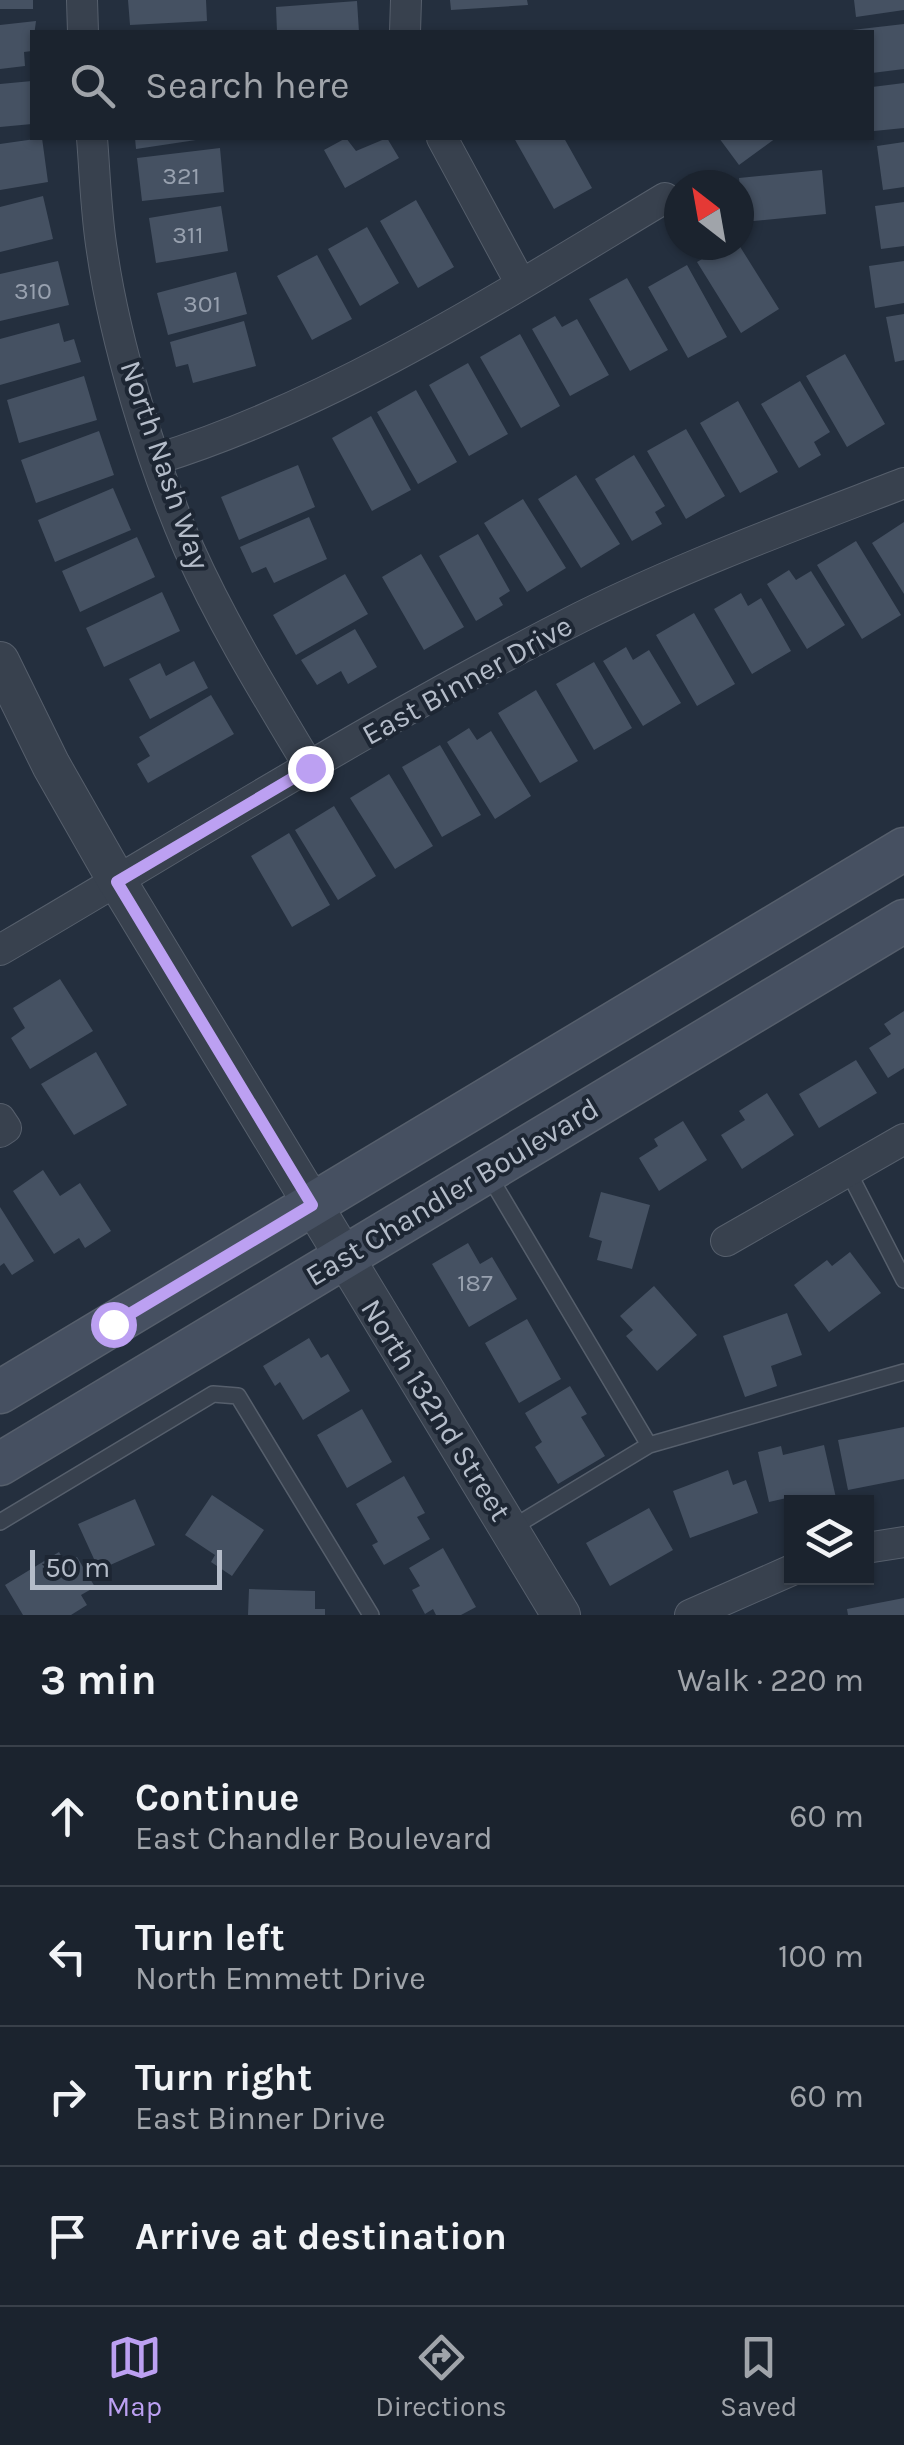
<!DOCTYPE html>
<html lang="en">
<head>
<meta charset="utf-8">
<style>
  body { margin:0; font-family:Karla,sans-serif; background:#282f3a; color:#f1f3f6 }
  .controls { position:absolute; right:30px; bottom:30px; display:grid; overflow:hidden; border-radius:0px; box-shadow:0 2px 8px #0004 }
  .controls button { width:90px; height:90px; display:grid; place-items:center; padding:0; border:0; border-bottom:2px solid #39404a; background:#1b232e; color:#f1f3f6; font:50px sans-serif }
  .compass { position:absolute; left:664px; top:170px; width:90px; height:90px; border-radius:50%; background:#1b232e; box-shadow:0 2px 8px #0004; rotate:329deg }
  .scale { position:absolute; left:30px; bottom:25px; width:192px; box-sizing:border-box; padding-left:10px; border:5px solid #b4bcc9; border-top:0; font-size:28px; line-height:35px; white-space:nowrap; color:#b4bcc9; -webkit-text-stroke:8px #1d2633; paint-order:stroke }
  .stop { position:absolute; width:30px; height:30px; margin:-22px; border:8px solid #bca0f2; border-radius:50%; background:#fff }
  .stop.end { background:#bca0f2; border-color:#fff; box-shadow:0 2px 10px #0008 }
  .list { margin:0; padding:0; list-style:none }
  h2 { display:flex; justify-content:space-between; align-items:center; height:130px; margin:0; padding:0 40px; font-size:42px }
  h2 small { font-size:32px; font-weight:400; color:#a0a4aa }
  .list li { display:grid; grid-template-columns:65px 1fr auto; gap:30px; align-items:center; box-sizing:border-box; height:140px; padding:0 40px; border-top:2px solid #39404a }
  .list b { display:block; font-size:38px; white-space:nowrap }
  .list p { margin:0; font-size:32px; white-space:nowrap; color:#a0a4aa }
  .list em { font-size:32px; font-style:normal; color:#a0a4aa }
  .icon { flex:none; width:55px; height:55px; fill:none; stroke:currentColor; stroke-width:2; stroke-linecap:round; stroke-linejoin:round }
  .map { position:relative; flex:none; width:904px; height:1615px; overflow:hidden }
  .search { position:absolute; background:#1b232e; box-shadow:0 2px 8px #0004; left:30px; right:30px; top:30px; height:110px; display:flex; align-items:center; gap:25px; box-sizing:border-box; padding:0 35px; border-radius:0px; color:#a0a4aa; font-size:38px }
  .sheet { height:690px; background:#1b232e }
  nav { display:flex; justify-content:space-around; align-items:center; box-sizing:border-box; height:140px; border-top:2px solid #39404a; background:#1b232e; font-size:28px; color:#a0a4aa }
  nav a { display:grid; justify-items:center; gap:5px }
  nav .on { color:#bca0f2 }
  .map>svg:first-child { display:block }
</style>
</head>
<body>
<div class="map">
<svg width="904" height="1615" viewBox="0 0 904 1615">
  <rect width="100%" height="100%" fill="#242f3e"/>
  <path fill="#455162" d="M0,0H33V9H0Z
    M128,0H206L207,21L130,25Z
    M450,0H527L528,5L451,10Z
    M854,0H904V10L856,17Z
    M357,1L359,32H277L276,7Z
    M36,21L32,51L24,52L25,66L0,69V25Z
    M904,24V69L872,73V32L852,30Z
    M32,81V124L0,127V84Z
    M904,83V128L874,131L872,87Z
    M42,138L48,182L0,190V144Z
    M135,138H196V140L136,149Z
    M346,138L356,151L387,138L399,158L345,188L324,150Z
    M514,138H564L592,188L554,209Z
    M719,138H776L739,165Z
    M904,142V187L883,190L877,146Z
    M220,148L224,192L142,201L137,158Z
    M822,170L826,214L743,222L739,178Z
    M43,196L53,239L0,252V207Z
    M416,200L454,267L418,288L380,221Z
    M904,202V246L881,249L875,206Z
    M221,206L228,251L156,263L149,218Z
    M367,227L399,283L360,306L328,249Z
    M726,245H739L779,309L741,333L697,262Z
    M317,255L352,319L312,340L277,276Z
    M58,261L69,305L0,321V274Z
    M904,261V303L875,308L869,266Z
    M687,265L727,337L688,358L648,287Z
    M236,272L247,314L168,335L157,293Z
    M627,278L668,350L630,371L589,299Z
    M904,314V360L895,362L886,317Z
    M555,316L562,327L577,319L609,375L570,396L532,329Z
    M244,321L256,366L193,383L188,364L176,367L170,342Z
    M59,323L64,342L74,339L81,362L0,385V339Z
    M520,334L560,406L521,428L480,357Z
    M845,354L885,424L847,447L806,376Z
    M468,363L508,434L469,456L429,385Z
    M84,376L97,420L19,443L7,400Z
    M800,381L830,432L814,442L821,455L799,468L761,404Z
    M416,390L457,462L418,484L377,412Z
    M738,401L778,472L740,493L700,423Z
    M371,416L411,490L372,511L332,438Z
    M686,429L725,496L686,519L647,451Z
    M99,431L114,475L36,503L21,460Z
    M634,455L665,506L655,512L662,524L632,541L595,479Z
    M298,465L315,507L239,540L221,497Z
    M576,475L620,544L581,568L538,499Z
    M113,488L131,530L55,562L38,520Z
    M523,499L566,568L527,592L484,523Z
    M309,517L327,559L274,583L266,567L252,573L240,547Z
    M904,522V594L872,543Z
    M478,534L510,591L499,598L503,605L476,621L439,556Z
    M137,537L155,577L80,612L62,571Z
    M856,541L901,615L862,639L817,565Z
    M421,554L464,627L424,650L382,577Z
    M789,570L796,580L811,571L845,625L807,649L767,584Z
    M345,574L368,614L296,655L273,615Z
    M162,592L180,631L104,667L86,628Z
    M741,593L748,606L761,598L791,651L752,674L714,609Z
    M694,613L735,684L697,706L656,635Z
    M355,629L377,667L348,684L341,671L317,685L301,660Z
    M626,647L633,660L649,650L681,703L643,726L603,661Z
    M194,661L208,688L150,719L129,679L160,663L166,676Z
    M594,662L632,728L594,750L556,684Z
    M536,690L578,761L540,783L498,713Z
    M211,695L234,734L148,783L137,764L150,756L139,737Z
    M469,728L477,740L491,731L531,796L495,819L447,742Z
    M440,745L481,815L442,837L402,767Z
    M389,774L433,846L395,869L350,798Z
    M334,806L376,876L338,900L295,830Z
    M289,833L330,905L292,927L251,856Z
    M60,979L93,1031L30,1069L11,1038L25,1028L13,1008Z
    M904,1011V1068L888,1078L869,1048L891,1034L884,1024Z
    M96,1052L127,1105L74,1135L41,1084Z
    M856,1060L877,1093L819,1128L799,1094Z
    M767,1093L794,1135L742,1169L721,1135L745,1120L739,1111Z
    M683,1121L707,1160L659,1191L639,1158L658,1146L654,1139Z
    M43,1170L60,1196L80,1183L111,1231L85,1248L79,1238L54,1254L13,1191Z
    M601,1192L650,1205L632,1269L597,1260L602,1241L589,1237Z
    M0,1207L34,1261L12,1275L4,1263L0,1266Z
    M468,1243L480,1264L492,1257L517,1299L469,1327L432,1264Z
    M850,1252L881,1293L829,1332L794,1285L827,1260L832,1266Z
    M654,1286L697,1335L657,1371L626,1336L633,1330L620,1316Z
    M787,1313L802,1355L771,1366L777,1386L745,1397L723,1336Z
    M527,1319L561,1379L519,1403L485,1343Z
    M309,1338L321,1358L328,1354L350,1391L303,1420L280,1382L275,1386L263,1366Z
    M570,1386L587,1414L581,1417L605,1456L558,1484L535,1447L542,1442L525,1413Z
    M362,1409L392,1462L347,1488L317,1435Z
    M904,1427V1479L848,1490L838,1440Z
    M824,1445L836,1498L792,1502L791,1497L769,1502L758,1452L781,1446L783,1455Z
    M728,1470L733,1485L746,1480L758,1513L690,1538L673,1491Z
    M404,1476L425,1513L417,1517L430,1539L384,1565L372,1545L378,1542L356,1504Z
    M212,1495L264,1530L232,1576L211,1562L215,1555L185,1535Z
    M135,1499L155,1545L99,1570L78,1524Z
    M649,1508L673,1550L610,1586L586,1543Z
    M443,1548L476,1607L461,1615H436L433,1609L425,1614L412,1590L420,1586L409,1568Z
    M59,1552L66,1564L77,1557L95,1587L81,1595L87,1605L71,1615H23L5,1585Z
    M249,1589L315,1591V1609H325V1615H248Z
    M904,1598V1615H848L847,1609Z"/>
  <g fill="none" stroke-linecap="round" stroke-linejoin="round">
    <defs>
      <path id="service" d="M848,1171L904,1280
        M488,1174L649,1445
        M0,1522L213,1394L238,1396L371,1615
        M510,1529L649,1445L904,1372"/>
      <path id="minor" d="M82,0L83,32
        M405,32L406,0
        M92,138C95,175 96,214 102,251C115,342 152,464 189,549C223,625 267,696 310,768
        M442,138L521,284
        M157,459C334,404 507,293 665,198
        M0,950C193,837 382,717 581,617C686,565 795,525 904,483
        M0,1119L6,1128L0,1132
        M726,1241L904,1139
        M866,1548L904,1542
        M690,1615L792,1570"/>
      <path id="tertiary" d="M0,661L51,765L117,881L561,1615"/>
      <path id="secondary" d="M0,1392L904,849
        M0,1464L904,921"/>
    </defs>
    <use href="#service" stroke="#565f6c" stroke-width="18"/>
    <use href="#minor" stroke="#565f6c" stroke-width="32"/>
    <use href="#tertiary" stroke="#565f6c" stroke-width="40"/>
    <use href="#secondary" stroke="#565f6c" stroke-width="45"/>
    <use href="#service" stroke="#38414e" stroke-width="15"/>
    <use href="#minor" stroke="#38414e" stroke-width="30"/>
    <use href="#tertiary" stroke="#38414e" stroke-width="38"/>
    <use href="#secondary" stroke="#465061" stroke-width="42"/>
  </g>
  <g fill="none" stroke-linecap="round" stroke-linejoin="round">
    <path stroke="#bca0f2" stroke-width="12" d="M113,1324L312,1205L117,882L310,768"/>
  </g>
  <g text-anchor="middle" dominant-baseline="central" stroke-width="8" stroke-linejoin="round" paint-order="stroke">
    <g font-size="25" fill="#98a1af">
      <text x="181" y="175">321</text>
      <text x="188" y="234">311</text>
      <text x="33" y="290">310</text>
      <text x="202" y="303">301</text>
      <text x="475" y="1282">187</text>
    </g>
    <g font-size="30" fill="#b4bcc9" stroke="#1d2633">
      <text transform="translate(165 465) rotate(71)">North Nash Way</text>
      <text transform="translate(467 680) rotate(-29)">East Binner Drive</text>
      <text transform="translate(452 1192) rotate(-31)">East Chandler Boulevard</text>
      <text transform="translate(436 1410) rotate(58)">North 132nd Street</text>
    </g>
  </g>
</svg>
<div class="controls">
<button><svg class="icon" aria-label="layers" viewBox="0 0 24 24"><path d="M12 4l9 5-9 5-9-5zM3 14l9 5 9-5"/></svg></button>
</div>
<svg class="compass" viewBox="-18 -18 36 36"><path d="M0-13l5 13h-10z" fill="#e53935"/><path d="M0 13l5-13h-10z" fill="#a0a4aa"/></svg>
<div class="scale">50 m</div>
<div class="stop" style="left:113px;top:1324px"></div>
<div class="stop end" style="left:310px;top:768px"></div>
<div class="search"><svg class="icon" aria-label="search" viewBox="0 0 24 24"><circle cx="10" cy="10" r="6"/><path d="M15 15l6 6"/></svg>Search here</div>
</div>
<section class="sheet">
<h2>3 min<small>Walk · 220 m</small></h2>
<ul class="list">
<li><svg class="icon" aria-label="ahead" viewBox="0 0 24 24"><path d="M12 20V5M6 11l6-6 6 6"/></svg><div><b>Continue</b><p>East Chandler Boulevard</p></div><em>60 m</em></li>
<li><svg class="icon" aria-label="left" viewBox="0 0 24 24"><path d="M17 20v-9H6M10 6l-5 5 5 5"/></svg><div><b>Turn left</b><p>North Emmett Drive</p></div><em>100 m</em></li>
<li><svg class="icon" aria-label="right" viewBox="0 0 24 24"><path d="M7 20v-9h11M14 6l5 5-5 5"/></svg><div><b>Turn right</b><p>East Binner Drive</p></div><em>60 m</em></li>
<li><svg class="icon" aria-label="arrive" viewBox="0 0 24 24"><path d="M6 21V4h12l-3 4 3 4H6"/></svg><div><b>Arrive at destination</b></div></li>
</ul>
</section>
<nav>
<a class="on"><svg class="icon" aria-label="map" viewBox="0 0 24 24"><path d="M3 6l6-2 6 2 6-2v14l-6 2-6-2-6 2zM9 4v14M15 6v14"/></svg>Map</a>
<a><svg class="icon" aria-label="directions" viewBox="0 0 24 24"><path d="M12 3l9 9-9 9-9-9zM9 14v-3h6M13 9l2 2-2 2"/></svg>Directions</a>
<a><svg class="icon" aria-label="saved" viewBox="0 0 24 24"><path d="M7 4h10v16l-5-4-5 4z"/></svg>Saved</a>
</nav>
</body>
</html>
